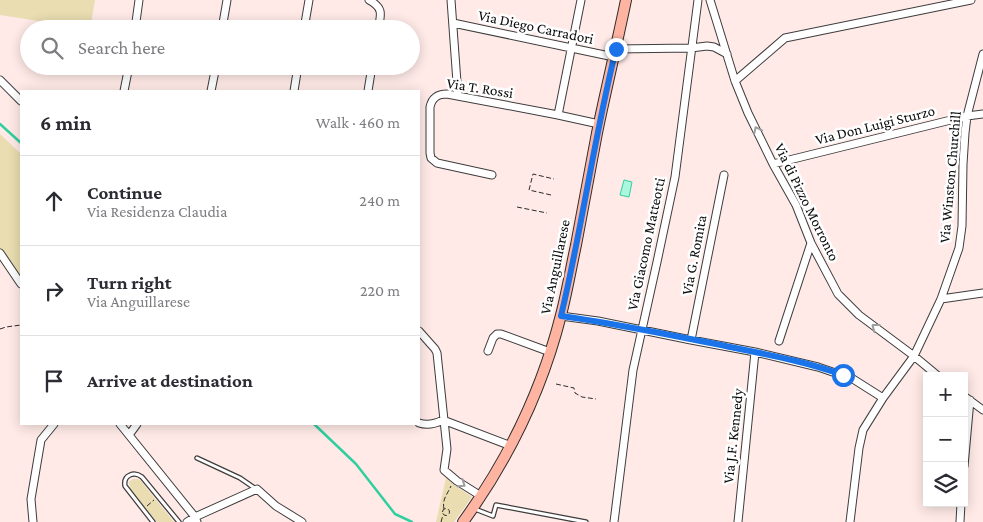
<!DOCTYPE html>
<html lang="en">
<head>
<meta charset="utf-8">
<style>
  body { margin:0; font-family:"Crimson Pro",serif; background:#f7f7f7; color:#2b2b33 }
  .controls { position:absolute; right:15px; bottom:15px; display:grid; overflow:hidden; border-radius:0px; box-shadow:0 2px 12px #0003 }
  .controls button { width:45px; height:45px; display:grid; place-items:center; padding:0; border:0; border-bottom:1px solid #e1e1e2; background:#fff; color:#2b2b33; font:25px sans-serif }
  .stop { position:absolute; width:15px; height:15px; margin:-11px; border:4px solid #1a73e8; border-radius:50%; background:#fff }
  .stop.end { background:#1a73e8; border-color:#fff; box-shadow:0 1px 5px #0008 }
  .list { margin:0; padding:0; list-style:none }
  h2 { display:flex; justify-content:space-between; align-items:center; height:65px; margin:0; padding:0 20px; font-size:21px }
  h2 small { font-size:16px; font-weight:400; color:#7c7c81 }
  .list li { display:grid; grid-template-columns:32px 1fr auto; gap:15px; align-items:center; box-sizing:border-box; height:90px; padding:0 20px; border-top:1px solid #e1e1e2 }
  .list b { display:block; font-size:19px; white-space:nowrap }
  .list p { margin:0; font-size:16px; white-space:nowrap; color:#7c7c81 }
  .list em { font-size:16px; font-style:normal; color:#7c7c81 }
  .icon { flex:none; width:28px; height:28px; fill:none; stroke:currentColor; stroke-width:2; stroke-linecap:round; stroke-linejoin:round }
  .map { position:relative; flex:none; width:983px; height:522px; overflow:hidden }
  .search { position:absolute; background:#fff; box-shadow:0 2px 12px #0003; left:20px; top:20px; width:400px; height:55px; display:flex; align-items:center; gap:12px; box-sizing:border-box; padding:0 18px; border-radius:28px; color:#7c7c81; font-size:19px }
  .panel { position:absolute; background:#fff; box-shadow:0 2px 12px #0003; left:20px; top:90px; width:400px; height:335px; border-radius:0px }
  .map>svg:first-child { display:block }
</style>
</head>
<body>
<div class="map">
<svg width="983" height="522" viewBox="0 0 983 522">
  <rect width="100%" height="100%" fill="#ffeae7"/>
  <path fill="#e9ddb1" d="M0,0H95L90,29L0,15Z
    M0,134L21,154V287L0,256Z
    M446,478L453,484L472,497L454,522H436Z
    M133,479H138L141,481L174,522H157L130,489L129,482Z"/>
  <path fill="#abf7de" stroke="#31cfa0" d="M624,180L632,182L629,197L620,195Z"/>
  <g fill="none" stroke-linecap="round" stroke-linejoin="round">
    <path stroke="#31cfa0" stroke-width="2.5" d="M0,124L21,143
      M314,424L356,464L395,514L412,522"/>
    <defs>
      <path id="lane" d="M197,458L240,478L256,489
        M475,509L493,516L496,505L586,522
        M153,522L125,486C123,475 134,471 142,477L179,522"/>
      <path id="street" d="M369,0C384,8 381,15 378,29
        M451,0L458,96
        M710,0L735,81L748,113L773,164L796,205L811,243L838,294L859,315L914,356L938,376
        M453,23L614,57
        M135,29L139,0
        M222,29L227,0
        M304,29L309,0
        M616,49L691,48L707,46L714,47L727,54
        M0,80L21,101
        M735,81L785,38L971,0
        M124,91L129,66
        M211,91L216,66
        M294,91L298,66
        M368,91L372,66
        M558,115L599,124
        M773,164L967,116L983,114
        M492,175L437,163L431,158L430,153V107C432,98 437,94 447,94L558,115L581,0
        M0,253L21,284
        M941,299L983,293
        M561,316L598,321L691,340L755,352L818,367L853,379L883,398
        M419,331L435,349L437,353L447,449L444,470L457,481L481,496
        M691,340L724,175
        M779,341L811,243
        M488,351L493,338L497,334H501L550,352
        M964,396L983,410
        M419,423C428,426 435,424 443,420L511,446
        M120,424L195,517L197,522
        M129,435L137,424
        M964,466L970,400
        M33,522L31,499L41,440L54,424
        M187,522L195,517L257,489L276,506L302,522
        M614,522L633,370L657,262L675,177L698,0
        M738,522L755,352
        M850,522L859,448L863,430L883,398L914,356L941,299L959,248L962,226L963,164L965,133L967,116L983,54
        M960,522L961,503"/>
      <path id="secondary" d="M463,522C508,460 542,390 561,315C567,292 571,268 576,245C583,207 590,170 597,133C606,89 617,44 626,0"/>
    </defs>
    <use href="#lane" stroke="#3d3d3d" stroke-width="5.5"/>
    <use href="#street" stroke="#3d3d3d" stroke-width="9"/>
    <use href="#secondary" stroke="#2c2c2c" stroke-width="12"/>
    <path stroke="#2c2c2c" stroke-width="1" stroke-dasharray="5 2.5" stroke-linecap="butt" d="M551,195L529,190L533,174L554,179
      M517,207L547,213
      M0,329L6,327L21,325
      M556,384L574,388L575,393L582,397L596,399
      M147,506L154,500
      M442.5 512a3.5 3.5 0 1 1 7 0a3.5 3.5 0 1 1-7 0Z
      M444,509C442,499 447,495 451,486
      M441,522L443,515"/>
    <use href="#lane" stroke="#fff" stroke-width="3"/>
    <use href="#street" stroke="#fff" stroke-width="7"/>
    <use href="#secondary" stroke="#ffb4a2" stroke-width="10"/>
  </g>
  <defs><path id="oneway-chevron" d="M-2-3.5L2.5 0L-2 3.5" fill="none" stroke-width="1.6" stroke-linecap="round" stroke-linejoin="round" transform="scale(1.25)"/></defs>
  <g stroke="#9d9d9d">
    <use href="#oneway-chevron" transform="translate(757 130) rotate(-116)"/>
    <use href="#oneway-chevron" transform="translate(875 327) rotate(-143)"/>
    <use href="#oneway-chevron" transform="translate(462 484) rotate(34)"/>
  </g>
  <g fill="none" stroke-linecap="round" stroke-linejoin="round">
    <path stroke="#1a73e8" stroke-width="6" d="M616,49C594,138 582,228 561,316C613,323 664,334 716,344C758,353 802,360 843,375"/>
  </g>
  <g text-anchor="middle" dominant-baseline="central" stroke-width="5" stroke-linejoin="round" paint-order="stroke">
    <g font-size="15" fill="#0a0a0a" stroke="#fff">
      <text transform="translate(536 27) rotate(12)">Via Diego Carradori</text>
      <text transform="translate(480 88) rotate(9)">Via T. Rossi</text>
      <text transform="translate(875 125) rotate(-14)">Via Don Luigi Sturzo</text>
      <text transform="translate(950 177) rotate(-85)">Via Winston Churchill</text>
      <text transform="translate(807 202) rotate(64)">Via di Pizzo Morronto</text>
      <text transform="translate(646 244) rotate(-78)">Via Giacomo Matteotti</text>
      <text transform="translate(694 255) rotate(-79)">Via G. Romita</text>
      <text transform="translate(555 267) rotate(-78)">Via Anguillarese</text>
      <text transform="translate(733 436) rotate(-84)">Via J.F. Kennedy</text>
    </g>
  </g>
</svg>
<div class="controls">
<button>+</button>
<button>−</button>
<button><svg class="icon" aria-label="layers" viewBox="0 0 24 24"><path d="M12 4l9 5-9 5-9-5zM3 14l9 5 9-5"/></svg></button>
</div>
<div class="stop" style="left:843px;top:375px"></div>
<div class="stop end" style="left:616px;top:49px"></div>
<div class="search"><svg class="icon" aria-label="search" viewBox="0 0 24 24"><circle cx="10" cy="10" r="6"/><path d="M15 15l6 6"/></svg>Search here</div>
<section class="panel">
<h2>6 min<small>Walk · 460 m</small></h2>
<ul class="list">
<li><svg class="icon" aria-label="ahead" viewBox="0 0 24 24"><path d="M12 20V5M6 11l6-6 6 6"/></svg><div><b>Continue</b><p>Via Residenza Claudia</p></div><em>240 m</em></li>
<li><svg class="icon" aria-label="right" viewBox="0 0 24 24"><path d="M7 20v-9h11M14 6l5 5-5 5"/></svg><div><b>Turn right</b><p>Via Anguillarese</p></div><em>220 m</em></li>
<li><svg class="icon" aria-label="arrive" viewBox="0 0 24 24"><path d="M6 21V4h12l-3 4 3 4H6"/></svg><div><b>Arrive at destination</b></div></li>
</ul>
</section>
</div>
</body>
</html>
